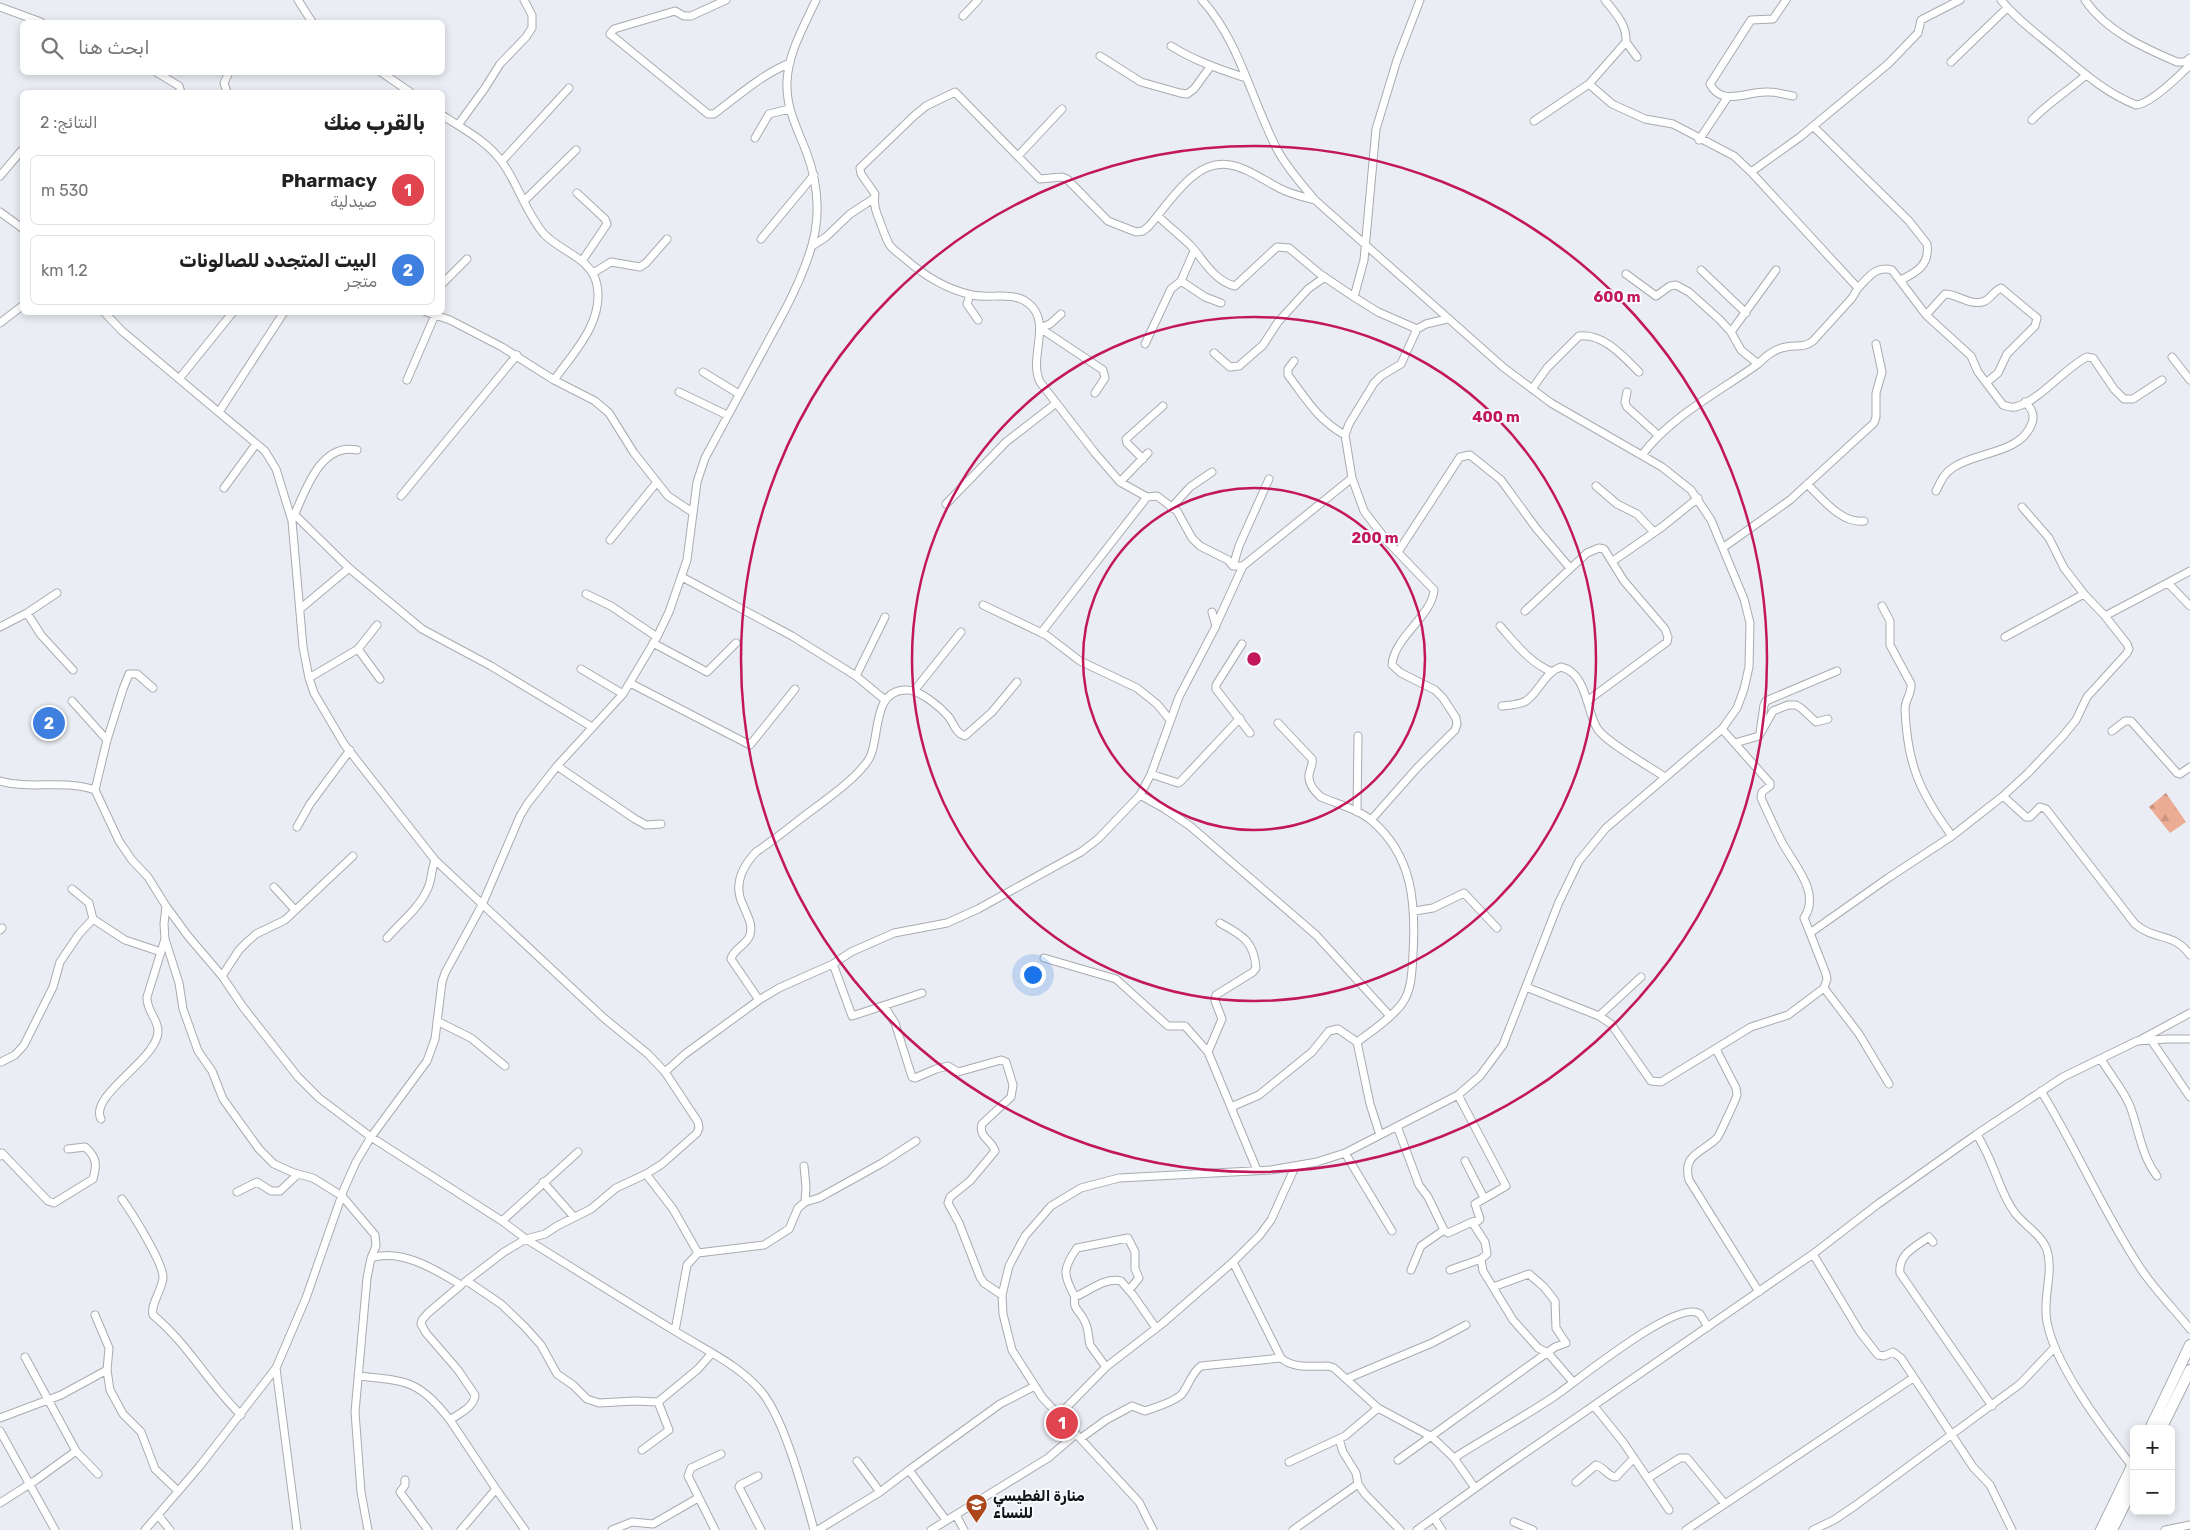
<!DOCTYPE html>
<html lang="ar">
<head>
<meta charset="utf-8">
<style>
  body { margin:0; font-family:Rubik,Vazirmatn,sans-serif; background:#f2f2f2; color:#222; direction:rtl }
  .controls { position:absolute; right:15px; bottom:15px; display:grid; overflow:hidden; border-radius:8px; box-shadow:0 2px 8px #0003 }
  .controls button { width:45px; height:45px; display:grid; place-items:center; padding:0; border:0; border-bottom:1px solid #e0e0e0; background:#fff; color:#222; font:25px sans-serif }
  .you { position:absolute; left:1032px; top:974px; width:18px; height:18px; margin:-12px; border:4px solid #fff; border-radius:50%; background:#1a73e8; box-shadow:0 0 0 8px #1a73e833 }
  .badge { display:grid; place-items:center; width:32px; height:32px; border-radius:50%; background:#0b8043; color:#fff; font-size:16px; font-weight:700 }
  .pin { position:absolute; translate:-50% -50%; border:2px solid #fff; box-shadow:0 1px 5px #0006 }
  .list { margin:0; padding:0; list-style:none }
  h2 { display:flex; justify-content:space-between; align-items:center; height:65px; margin:0; padding:0 20px; font-size:21px }
  h2 small { font-size:16px; font-weight:400; color:#767676 }
  .list li { display:grid; grid-template-columns:32px 1fr auto; gap:15px; align-items:center; box-sizing:border-box; height:70px; margin:0 10px 10px; padding:0 10px; border:1px solid #e0e0e0; border-radius:8px }
  .list b { display:block; font-size:19px; white-space:nowrap }
  .list p { margin:0; font-size:16px; white-space:nowrap; color:#767676 }
  .list em { font-size:16px; font-style:normal; color:#767676 }
  .icon { flex:none; width:28px; height:28px; fill:none; stroke:currentColor; stroke-width:2; stroke-linecap:round; stroke-linejoin:round }
  .map { position:relative; flex:none; width:2190px; height:1530px; overflow:hidden; direction:ltr }
  .search { position:absolute; background:#fff; box-shadow:0 2px 8px #0003; left:20px; top:20px; width:425px; height:55px; display:flex; align-items:center; gap:12px; box-sizing:border-box; padding:0 18px; border-radius:8px; color:#767676; font-size:19px }
  .panel { position:absolute; background:#fff; box-shadow:0 2px 8px #0003; left:20px; top:90px; width:425px; height:225px; border-radius:8px; direction:rtl }
  .map>svg:first-child { display:block }
</style>
</head>
<body>
<div class="map">
<svg width="2190" height="1530" viewBox="0 0 2190 1530">
  <defs>
    <pattern id="forest-firs" width="22" height="20" patternUnits="userSpaceOnUse" patternTransform="scale(1.25)"><rect width="22" height="20" fill="#ecab94"/><path d="M5 1l3.5 6h-7zM16 11l3.5 6h-7z" fill="#ca927f"/></pattern>
  </defs>
  <rect width="100%" height="100%" fill="#eaedf3"/>
  <path fill="url(#forest-firs)" d="M2166,793L2186,822L2170,833L2149,807Z"/>
  <g fill="none" stroke-linecap="round" stroke-linejoin="round">
    <defs>
      <path id="minor" d="M298,0L312,22
        M726,0L691,16H684L675,11L614,29L610,34L708,114H714C738,96 761,75 790,63
        M1786,0L1773,19L1751,20L1710,84C1722,108 1749,90 1769,92C1777,92 1786,95 1793,96
        M2001,0C2018,21 2040,36 2061,54C2085,74 2106,93 2136,105C2151,104 2179,76 2190,65
        M2085,0C2106,31 2144,48 2177,62H2185L2190,58
        M0,7L41,22
        M963,16L978,0
        M1626,42L1637,57
        M1171,46C1195,61 1219,69 1246,78
        M1100,56L1141,82L1180,93L1187,94L1194,89L1210,67
        M1951,62L2007,8
        M156,72L179,86L181,92
        M381,72L410,92
        M1589,84L1612,104L1645,119L1673,124L1734,156L1751,172
        M227,92L224,83L229,72
        M442,115C463,129 487,141 502,162C518,184 526,213 544,234C561,252 592,258 597,285C604,322 574,352 554,380
        M2032,120C2048,103 2068,91 2086,75
        M1534,121L1589,84L1626,42C1627,24 1615,13 1605,0
        M458,125L485,88L500,64L526,37L532,28V15L524,0
        M1813,126L1909,221L1927,244C1930,265 1917,272 1901,280
        M755,138L769,114L789,109
        M1699,140L1727,98
        M1018,156L1062,109
        M502,161L569,88
        M0,176L22,150
        M577,193L605,219L607,224L582,261
        M1315,200C1303,197 1290,194 1279,188C1249,172 1224,150 1192,177C1177,189 1162,211 1149,226L1143,231L1136,232L1108,221L1067,179L1062,177L1040,179L955,92L926,106L915,115L860,168L861,174L875,194C873,203 875,210 879,219C882,227 885,236 889,244C892,249 898,253 903,257C923,275 945,289 972,295C989,299 1013,291 1028,303C1053,322 1028,357 1040,382L1095,453L1120,482L1147,497L1157,496L1177,511L1192,538L1200,546L1228,560L1233,566H1243L1352,478
        M524,201L576,150
        M0,212L22,228
        M1158,216C1168,226 1180,235 1190,245C1204,260 1214,281 1235,286L1277,247L1289,248L1320,274L1354,297L1378,312L1417,329
        M761,239L814,175
        M812,246L826,237L850,214L873,199
        M1194,251L1181,281L1205,297L1221,303
        M1701,270L1746,313
        M593,273L611,262L640,267L646,263L667,239
        M1626,274L1656,296L1670,286L1676,285L1689,292L1720,320L1731,332L1741,350L1758,364
        M442,284L467,259
        M1858,288C1868,278 1876,265 1892,270L1926,315L1971,356L1978,372L2003,405C2006,406 2011,408 2015,407C2037,403 2066,367 2087,357L2093,358L2114,389L2124,399H2133L2162,380
        M970,295L967,304L978,320
        M1354,297L1364,260L1376,129L1397,60L1420,0
        M104,312L122,331L265,451L276,469L292,521L303,647L309,678L314,693L344,744L435,860L605,1019L648,1054L665,1072L698,1122L699,1128L697,1133L662,1164L646,1174L673,1209L698,1253L687,1265L675,1331
        M426,312L450,320L502,347L554,380L595,401L609,413L634,453L668,496L692,512
        M1926,315L1945,294C1958,294 1971,307 1985,301C1991,298 1994,291 2001,288L2037,318L2035,326L2007,354L1998,373L1987,382
        M0,323L22,306
        M1040,328L1103,370L1105,378L1095,393
        M1040,328L1050,324L1061,314
        M1731,332L1776,270
        M1145,344L1171,289L1181,281
        M1214,353L1230,367L1239,366L1263,345L1278,322L1308,289L1325,277
        M2172,357L2190,380
        M1294,361L1288,369V375C1307,400 1317,419 1345,435
        M703,372L739,394
        M179,379L233,312
        M407,380L435,315
        M1532,389L1547,368L1579,336C1603,333 1623,356 1639,372
        M679,392L727,415
        M1627,392L1625,402L1627,407L1658,435
        M219,412L284,312
        M1642,455C1671,416 1719,392 1758,364C1766,356 1774,349 1786,347C1797,345 1804,348 1813,341L1852,298L1858,288L1751,172L1800,137L1888,64L1918,33L1921,20L1960,0
        M1143,459L1127,443L1126,439L1163,406
        M1120,482L1148,453
        M1807,484C1822,498 1841,524 1864,521
        M1596,486L1617,504L1637,514L1654,532
        M224,488L256,444
        M1936,491C1941,481 1944,473 1954,467C1978,451 2021,454 2032,423C2035,415 2031,407 2025,402
        M401,496L517,355
        M946,504L1006,442L1055,404
        M2022,507L2049,538L2064,568L2084,594L2105,616
        M1171,508L1190,487L1212,472
        M295,515L349,568L422,629L491,666L592,727
        M293,518C305,492 320,442 357,450
        M610,540L657,482
        M1724,547L1790,500L1874,423L1876,417V393L1882,372L1876,344
        M1398,552L1460,457L1470,455L1501,480L1536,528L1570,568
        M1613,561L1662,527L1698,498
        M1233,566L1239,546L1269,479
        M682,577L792,636L856,676
        M2168,583L2190,606
        M586,594L611,606L657,637
        M983,605L1046,635L1080,661L1137,688L1157,704L1170,720
        M1882,606L1890,621V645L1911,684C1912,693 1905,700 1905,709C1907,764 1920,793 1952,836
        M300,609L349,568
        M1525,611L1587,553L1599,548L1604,549L1624,581L1665,629L1668,637L1667,642L1587,701
        M27,613L41,635L73,670
        M885,617L856,676L885,700
        M1216,625L1243,566
        M1500,626C1516,644 1529,662 1552,672
        M0,627L27,613L57,593
        M1041,633L1147,497
        M2005,637L2084,594
        M653,643L707,672L736,643
        M1242,644L1216,685V689L1250,733
        M358,649L380,679
        M581,669L623,694
        M309,678L358,649L377,625
        M630,683L750,745L795,689
        M914,691L961,632
        M72,701L107,740
        M1502,706C1510,705 1519,705 1526,701C1539,692 1545,672 1561,667C1587,673 1586,710 1597,728C1604,741 1650,767 1665,777
        M1278,723L1312,759C1313,764 1311,766 1310,771C1306,781 1313,790 1321,797C1337,804 1358,809 1372,821C1413,856 1416,904 1413,954C1412,970 1412,989 1403,1002C1394,1016 1371,1032 1357,1042L1370,1104L1380,1135
        M1722,729L1770,783V786L1762,792L1761,798C1768,813 1775,829 1783,844C1795,866 1821,893 1804,918L1810,933
        M2112,731L2125,721H2131L2177,773L2180,774L2190,767
        M1760,733L1764,705L1766,701L1837,671
        M1735,743L1759,736L1773,711L1788,705H1796L1801,708L1816,722L1828,719
        M557,766L635,819L646,825L661,824
        M1151,774L1178,783L1181,781L1240,718
        M0,781C31,790 63,779 95,790L119,841L132,860L148,877L166,906L188,936L222,976L243,1007L298,1077L319,1098L371,1137L502,1221L526,1239C576,1270 625,1301 675,1331C705,1350 742,1366 764,1395C786,1425 804,1493 814,1530
        M95,790L107,740L123,689L129,674H137L153,688
        M1140,795L1165,809L1190,826L1316,935L1390,1016
        M2003,796L2026,817H2030L2040,807L2046,809L2135,924C2155,941 2174,932 2190,955
        M1357,812L1358,736
        M1371,820L1417,768L1455,730L1457,724L1456,718L1443,698L1435,690L1401,673L1392,665C1394,637 1432,616 1434,590L1387,541L1364,511L1352,478L1345,435L1349,424L1374,383L1381,376L1401,364L1417,329L1426,324L1447,319
        M297,827L310,804L350,750
        M274,887L295,910
        M72,889L89,903L93,919L125,940L161,952
        M166,906L164,924L165,939L179,983L183,1009L198,1051L212,1071L223,1099L259,1149L274,1164L294,1173L313,1178L342,1196L375,1235L376,1246L371,1258C401,1248 436,1270 461,1285L428,1313L422,1320L421,1324L426,1333L458,1370L475,1395C474,1407 460,1413 450,1420L496,1489L461,1530
        M1415,911L1433,908L1464,893L1497,928
        M1220,923C1242,935 1254,941 1256,968L1253,972L1216,995L1215,1001L1222,1019L1208,1052L1257,1170
        M0,930L2,928
        M387,938C400,923 419,908 427,890C432,881 431,870 435,860
        M1044,958L1116,979L1168,1026H1185L1208,1052
        M833,964L852,1016L922,993
        M222,976L239,950L247,942L256,934L285,920L353,856
        M1526,987L1599,1016L1611,1024L1651,1081L1661,1082L1751,1027L1788,1015L1824,988L1827,979L1826,974L1810,933L1888,878L1952,836L2003,796L2028,773L2063,736L2076,720L2087,697L2127,653L2129,649L2127,644L2105,616L2190,571
        M1824,988L1859,1034L1889,1084
        M759,1000L731,959C733,949 747,945 750,935C753,923 747,916 743,905C733,885 742,867 756,852C771,842 785,831 799,820C818,805 859,778 870,757C880,737 872,689 907,690C920,690 939,706 948,716C954,723 955,733 965,736L992,712L1017,682
        M884,1006L895,1023L912,1077L915,1078L936,1069L948,1066L958,1072L1001,1060L1006,1062L1013,1085L1011,1097L982,1124C978,1137 992,1140 995,1151L970,1181L950,1197L948,1203L959,1223L980,1277L984,1283L1002,1295
        M1599,1016L1641,977
        M437,1021L471,1038L505,1066
        M2140,1040L2190,1013
        M2151,1040L2190,1097
        M1716,1049L1736,1088L1737,1095C1736,1099 1719,1136 1717,1138C1702,1153 1682,1154 1689,1180L1759,1292
        M2101,1059C2110,1075 2123,1089 2130,1106C2139,1130 2141,1155 2157,1176
        M1,1062L15,1055L24,1045L53,987L60,962L79,934L93,919
        M665,1072L685,1054L759,1000L779,988L833,964L851,952L894,933L947,923L978,909L1081,852L1098,839L1140,795L1151,774L1179,697L1216,626L1212,612
        M2041,1091C2077,1149 2103,1212 2141,1269C2155,1290 2174,1309 2190,1329
        M1231,1107L1259,1095L1312,1052L1329,1031L1338,1029L1357,1042
        M101,1119C89,1097 150,1063 157,1037C162,1022 146,1012 147,997L165,939
        M1397,1126L1419,1185L1428,1197L1444,1230L1448,1233L1472,1222
        M1977,1134C1982,1144 1988,1154 1992,1165C1999,1181 2004,1199 2015,1213C2024,1225 2042,1235 2047,1250C2054,1273 2042,1299 2047,1322C2055,1366 2104,1430 2132,1466
        M1345,1153L1392,1231
        M0,1156L2,1153L48,1201L54,1203L93,1179C97,1165 97,1157 85,1147L68,1149
        M1465,1161L1484,1198
        M804,1166L806,1187L805,1202
        M543,1182L574,1217
        M237,1192L257,1182L271,1191H280L298,1174
        M122,1199C132,1213 164,1264 163,1278C162,1290 150,1305 153,1315C188,1344 209,1384 241,1415
        M502,1221L578,1152
        M1933,1242L1929,1237C1915,1247 1898,1254 1900,1273L1992,1406
        M698,1253L764,1245L789,1229L798,1208L805,1202L819,1198L882,1163L916,1141
        M1813,1254L1860,1332L1878,1355L1884,1356L1893,1352L1901,1358L1973,1467L1990,1485L2012,1530
        M1481,1259L1483,1271L1513,1320L1538,1348L1548,1353L1573,1382
        M1233,1262L1281,1358C1293,1369 1313,1366 1328,1366L1334,1368L1378,1408L1432,1437L1454,1458L1475,1488
        M1411,1270L1421,1246L1444,1230
        M1450,1270L1481,1259L1487,1254L1485,1242L1472,1222L1478,1221L1480,1219L1475,1204L1506,1186L1458,1095
        M467,1281L501,1304L525,1327L541,1345L557,1374L573,1385L587,1399L599,1403L635,1401L658,1402L698,1369L712,1353
        M465,1282L504,1252L526,1239L545,1234L557,1226L591,1209L616,1188L646,1174
        M1075,1297C1063,1275 1062,1269 1077,1248L1128,1238L1135,1252V1269L1139,1278L1129,1290
        M25,1357L76,1451
        M1106,1367L1090,1345C1088,1336 1089,1330 1085,1322C1081,1311 1072,1310 1075,1297C1089,1291 1105,1277 1121,1281L1133,1295L1156,1328
        M276,1368L297,1530
        M107,1370L110,1390L123,1414L141,1432L155,1469L178,1491
        M358,1376C407,1381 419,1380 450,1420
        M1346,1379L1432,1343L1466,1325
        M1594,1406L1623,1442L1669,1510
        M1059,1415L1106,1367L1163,1323L1233,1262L1260,1235L1271,1220L1295,1167
        M0,1418L61,1395L107,1370L109,1348L95,1315
        M0,1431L55,1530
        M1081,1438L1106,1420L1132,1406L1145,1411C1156,1407 1172,1403 1181,1395C1189,1386 1191,1373 1201,1366L1281,1358
        M1339,1439L1343,1452L1356,1473L1358,1484L1365,1494L1400,1530
        M642,1450L669,1430L658,1402
        M1454,1458C1487,1437 1522,1418 1555,1396C1576,1382 1678,1297 1700,1314L1708,1327
        M1398,1460L1555,1347L1566,1343L1556,1328L1555,1301L1544,1287L1529,1274L1493,1287
        M857,1461L880,1492L909,1470
        M1289,1462L1345,1436L1378,1408
        M758,1476L740,1485L739,1487L761,1530
        M1648,1478L1680,1458H1687L1725,1504
        M405,1480V1485L400,1492L428,1530
        M1576,1482L1596,1465C1604,1467 1608,1477 1616,1477L1634,1458
        M496,1489L525,1530
        M0,1503L36,1480L76,1451L98,1474
        M158,1515L170,1530
        M956,1515L964,1530
        M1434,1518L1442,1530
        M946,1520L909,1470L1000,1404L1035,1386
        M1514,1522L1533,1530
        M145,1530L199,1467L276,1368L306,1298L344,1189L356,1162L371,1137L427,1061L435,1039L442,982L445,973L482,905L520,816L528,803L557,766L623,694L657,637L669,612L687,560L697,482L705,458L786,308C814,253 829,211 806,151C797,128 786,108 787,82C788,53 804,26 816,0
        M368,1530L361,1492L355,1412L367,1278L371,1258
        M612,1530L632,1522L653,1524L698,1498
        M715,1530L688,1476L691,1468L721,1454
        M818,1530L880,1492
        M931,1530L1048,1458L1076,1434
        M1153,1530L1139,1502L1042,1397L1012,1350L1003,1314L1002,1295L1009,1266L1025,1236L1051,1206L1081,1188L1119,1178L1271,1170L1317,1162L1345,1153L1458,1095L1480,1076L1503,1045L1559,902L1579,861L1606,828L1722,729L1737,708L1744,689L1749,667L1750,623L1744,599L1711,520L1691,490L1662,467L1551,403L1503,367L1315,200C1302,185 1288,169 1278,151C1252,102 1240,42 1202,0
        M1293,1530L1358,1484
        M1417,1530L1499,1471L1813,1254L1878,1204L1977,1134L2063,1077L2137,1041L2167,1039H2190
        M1686,1530L1913,1378
        M1813,1530L1834,1520L1856,1505L2020,1384L2055,1347
        M2165,1530L2190,1525"/>
      <path id="highway" d="M2150,1429L2190,1345
        M2161,1429L2190,1370
        M2101,1530L2134,1462
        M2112,1530L2134,1485"/>
    </defs>
    <use href="#minor" stroke="#a8abb0" stroke-width="9"/>
    <use href="#highway" stroke="#a8abb0" stroke-width="12"/>
    <use href="#minor" stroke="#fff" stroke-width="7"/>
    <use href="#highway" stroke="#fff" stroke-width="10"/>
  </g>
  <g fill="none" stroke="#c2185b" stroke-width="2.5">
    <circle cx="1254" cy="659" r="171"/>
    <circle cx="1254" cy="659" r="342"/>
    <circle cx="1254" cy="659" r="513"/>
  </g>
  <defs>
    <symbol id="school-pin" viewBox="-11 -11 22 30"><path d="M0 17L-7.5 6A9.5 9.5 0 1 1 7.5 6Z" fill="#ac461b" stroke="#f8fbff"/><path d="M0-5L7-2L0 1L-7-2ZM-4 1L0 2.5L4 1V4Q0 6-4 4Z" fill="#fff"/></symbol>
  </defs>
  <g fill-rule="evenodd">
    <use href="#school-pin" x="964" y="1492" width="25" height="34"/>
  </g>
  <g text-anchor="middle" dominant-baseline="central" stroke-width="4" stroke-linejoin="round" paint-order="stroke">
    <g font-size="15" font-weight="bold" fill="#131415" stroke="#f8fbff" text-anchor="start">
      <text x="993" y="1496">منارة الفطيسي<tspan x="993" dy="17">للنساء</tspan></text>
    </g>
  </g>
  <circle cx="1254" cy="659" r="8" fill="#c2185b" stroke="#f8fbff" stroke-width="2.5"/>
  <g font-size="15" text-anchor="middle" font-weight="bold" fill="#c2185b" stroke="#f8fbff" stroke-width="4" stroke-linejoin="round" paint-order="stroke">
    <text x="1617" y="302">600 m</text>
    <text x="1496" y="422">400 m</text>
    <text x="1375" y="543">200 m</text>
  </g>
</svg>
<div class="controls">
<button>+</button>
<button>−</button>
</div>
<div class="you"></div>
<div class="pin badge" style="left:1062px;top:1423px;background:#e0444e">1</div>
<div class="pin badge" style="left:49px;top:723px;background:#3f7fe0">2</div>
<div class="search"><svg class="icon" aria-label="search" viewBox="0 0 24 24"><circle cx="10" cy="10" r="6"/><path d="M15 15l6 6"/></svg>ابحث هنا</div>
<section class="panel">
<h2>بالقرب منك<small>النتائج: 2</small></h2>
<ul class="list">
<li><span class="badge" style="background:#e0444e">1</span><div><b>Pharmacy</b><p>صيدلية</p></div><em>530 m</em></li>
<li><span class="badge" style="background:#3f7fe0">2</span><div><b>البيت المتجدد للصالونات</b><p>متجر</p></div><em>1.2 km</em></li>
</ul>
</section>
</div>
</body>
</html>
